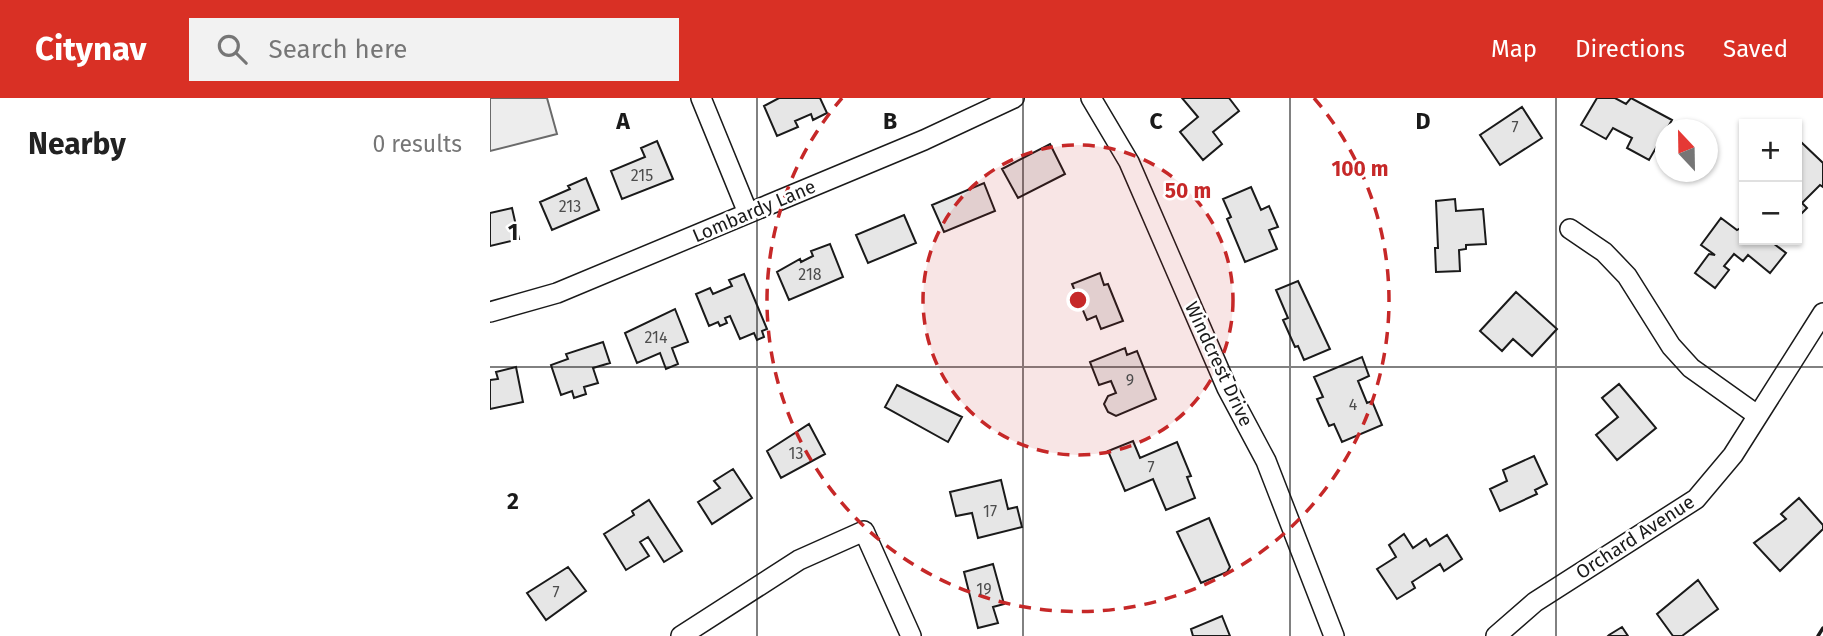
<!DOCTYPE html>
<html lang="en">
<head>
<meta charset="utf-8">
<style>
  body { margin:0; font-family:"Fira Sans",sans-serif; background:#f2f2f2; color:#222 }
  .controls { position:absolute; right:21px; top:21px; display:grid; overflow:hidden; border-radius:0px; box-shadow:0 2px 5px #0004 }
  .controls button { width:63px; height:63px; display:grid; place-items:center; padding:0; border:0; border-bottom:2px solid #e0e0e0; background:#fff; color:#222; font:35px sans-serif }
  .compass { position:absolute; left:1165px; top:21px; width:63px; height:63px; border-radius:50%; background:#fff; box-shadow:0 2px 5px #0004; rotate:338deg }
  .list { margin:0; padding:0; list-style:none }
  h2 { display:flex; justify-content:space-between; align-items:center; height:91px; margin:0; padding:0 28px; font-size:30px }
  h2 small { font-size:23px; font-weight:400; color:#767676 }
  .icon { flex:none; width:38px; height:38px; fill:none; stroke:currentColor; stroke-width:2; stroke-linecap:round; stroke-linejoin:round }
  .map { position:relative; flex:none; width:1333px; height:538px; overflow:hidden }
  header { display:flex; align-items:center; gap:42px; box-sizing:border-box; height:98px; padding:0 35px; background:#d93025; color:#fff }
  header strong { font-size:33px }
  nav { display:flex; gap:38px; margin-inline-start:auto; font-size:24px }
  .search { width:490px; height:63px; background:#f2f2f2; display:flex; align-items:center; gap:18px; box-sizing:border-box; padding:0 24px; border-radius:0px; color:#767676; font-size:26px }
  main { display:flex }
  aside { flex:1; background:#fff }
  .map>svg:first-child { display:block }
</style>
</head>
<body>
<header>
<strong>Citynav</strong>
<div class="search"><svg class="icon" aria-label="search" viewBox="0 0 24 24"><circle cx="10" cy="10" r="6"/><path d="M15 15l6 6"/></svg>Search here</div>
<nav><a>Map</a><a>Directions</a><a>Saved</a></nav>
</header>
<main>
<aside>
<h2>Nearby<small>0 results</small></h2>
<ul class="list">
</ul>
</aside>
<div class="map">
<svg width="1333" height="538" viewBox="0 0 1333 538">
  <rect width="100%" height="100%" fill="#fff"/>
  <path fill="#ededed" stroke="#6a6a6a" stroke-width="2" d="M0,0H57L67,36L0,53Z"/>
  <path fill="#e6e6e6" stroke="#1a1a1a" stroke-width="2" d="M330,0L337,15L323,22L321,16L305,23L308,29L287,38L274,8L289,0Z
    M692,0H739L749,13L723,34L732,46L713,62L690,34L708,19Z
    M1107,0H1125L1136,6L1141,0L1182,22L1159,62L1137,50L1142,40L1123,30L1116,41L1091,27Z
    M1032,9L1052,40L1010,67L990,37Z
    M167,43L183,81L132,101L121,73L155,59L151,50Z
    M1311,44L1333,65V89L1330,87L1312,105L1317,110L1307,120V48Z
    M560,46L575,76L528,100L512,71Z
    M96,80L109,112L62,132L50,104L80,91L78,88Z
    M494,85L505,113L454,134L442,107Z
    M761,89L771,112L779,108L788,129L779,132L787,151L755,164L737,121L741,119L733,101Z
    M965,101L966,113L993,111L996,146L976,147V151L969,152L970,173L946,174L945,150H948L946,103Z
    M22,110L29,141L0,148V115Z
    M414,117L426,145L378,165L366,137Z
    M1231,120L1247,132L1254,128V142H1279L1296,155L1280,175L1258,157L1253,163L1244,156L1234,168L1239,172L1225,190L1205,175L1219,156L1225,157L1211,147Z
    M340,146L353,179L299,202L287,174L310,161L311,164L323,158L321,153Z
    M610,175L614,187L618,186L633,223L611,231L606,218L597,222L582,186Z
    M254,176L277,231L272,233L274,239L267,242L264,235L250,241L240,218L235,220L237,225L230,228L228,224L219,228L206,196L220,190L223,196L242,188L239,182Z
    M808,183L840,251L814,262L808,248L805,249L793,222L798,220L786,192Z
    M1026,194L1067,231L1042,258L1023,241L1012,253L990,233Z
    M185,211L198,244L182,250L188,266L176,271L170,255L147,265L135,235Z
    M113,244L120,265L103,270L108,285L94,289L96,296L84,300L82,293L71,297L61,267L78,261L76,256Z
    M635,250L637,257L647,253L666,301L626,318L618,314L614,306L618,298L626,295L621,283L609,287L600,264Z
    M872,259L879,278L868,283L877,305L882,303L892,327L852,344L844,326L839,328L827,301L833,299L824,279Z
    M26,269L33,304L0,311V282L8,281L6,274Z
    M1129,286L1166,330L1127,362L1106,337L1128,319L1112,300Z
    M407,287L472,319L458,344L395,309Z
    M319,326L335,356L291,380L277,353Z
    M643,343L650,360L687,344L701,378L697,379L705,400L676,412L663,381L635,393L618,353Z
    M1044,358L1057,386L1045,392L1047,396L1010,413L1000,391L1017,383L1013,372Z
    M243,371L262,400L222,426L208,404L230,390L224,383Z
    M511,382L518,411L527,409L532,429L488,440L482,415L466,418L460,394Z
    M1309,400L1333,427V431L1290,473L1264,445L1296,421L1291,416Z
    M159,402L192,453L174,464L158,439L150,444L159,458L136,472L114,436L144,417L142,413Z
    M719,420L740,469L737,474L711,485L687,434Z
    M914,436L923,450L936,441L940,448L957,437L972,461L954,473L950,466L922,484L925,490L907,501L887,471L906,459L899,447Z
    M503,466L514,506L503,509L508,525L488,530L474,474Z
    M78,469L96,493L56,522L37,495Z
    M1208,482L1228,511L1192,538H1183L1167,516Z
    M732,518L740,538H703L701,531Z
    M1132,529L1138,538H1118L1119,537Z"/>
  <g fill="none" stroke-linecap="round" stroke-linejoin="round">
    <defs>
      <path id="street" d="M211,0L258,115
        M601,0L639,64L737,290L776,363L844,538
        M1080,131L1114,154L1137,178L1181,248L1201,270L1267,317
        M0,214L67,195L434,42L524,0
        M191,538L309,462L374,433L421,538
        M1006,538L1045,504L1206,401L1243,357L1333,215"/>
    </defs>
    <use href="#street" stroke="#1a1a1a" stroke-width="22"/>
    <use href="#street" stroke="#fff" stroke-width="19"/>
    <path stroke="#1a1a1a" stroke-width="3.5" d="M1328,538L1333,530"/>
  </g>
  <path fill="none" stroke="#1a1a1a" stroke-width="2" stroke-opacity="0.55" d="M267,0V538M533,0V538M800,0V538M1066,0V538M0,269H1333"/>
  <circle cx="588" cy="202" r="155" fill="#c62828" fill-opacity=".12"/>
  <g fill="none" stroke="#c62828" stroke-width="3.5" stroke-dasharray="12 9">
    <circle cx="588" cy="202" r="155"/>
    <path d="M824 0A311 311 0 1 1 352 0"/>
  </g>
  <g text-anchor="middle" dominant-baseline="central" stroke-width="5" stroke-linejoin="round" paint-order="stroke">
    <g font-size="16" fill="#4d4d4d">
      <text x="1025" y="29">7</text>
      <text x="152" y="77">215</text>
      <text x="80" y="108">213</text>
      <text x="320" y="176">218</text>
      <text x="166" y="239">214</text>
      <text x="640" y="282">9</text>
      <text x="863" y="306">4</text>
      <text x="306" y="355">13</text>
      <text x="661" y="369">7</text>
      <text x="500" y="413">17</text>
      <text x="494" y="491">19</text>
      <text x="66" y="494">7</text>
    </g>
    <g font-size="19" fill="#1a1a1a" stroke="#fff">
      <text transform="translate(264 113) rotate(-23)">Lombardy Lane</text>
      <text transform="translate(729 266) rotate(65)">Windcrest Drive</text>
      <text transform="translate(1145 439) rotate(-33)">Orchard Avenue</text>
    </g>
  </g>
  <g font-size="23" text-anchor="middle" font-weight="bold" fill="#1a1a1a" stroke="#fff" stroke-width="5" stroke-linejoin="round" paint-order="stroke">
    <text x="133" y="31">A</text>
    <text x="400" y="31">B</text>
    <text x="666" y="31">C</text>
    <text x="933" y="31">D</text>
    <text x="23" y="142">1</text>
    <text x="23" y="411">2</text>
  </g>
  <circle cx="588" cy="202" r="10" fill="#c62828" stroke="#fff" stroke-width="3.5"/>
  <g font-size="21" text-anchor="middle" font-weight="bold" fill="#c62828" stroke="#fff" stroke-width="5" stroke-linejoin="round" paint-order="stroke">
    <text x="870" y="78">100 m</text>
    <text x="698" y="100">50 m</text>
  </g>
</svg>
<div class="controls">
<button>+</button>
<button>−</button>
</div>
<svg class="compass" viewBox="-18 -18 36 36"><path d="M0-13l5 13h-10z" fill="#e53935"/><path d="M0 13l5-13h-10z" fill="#767676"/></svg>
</div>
</main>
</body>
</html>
